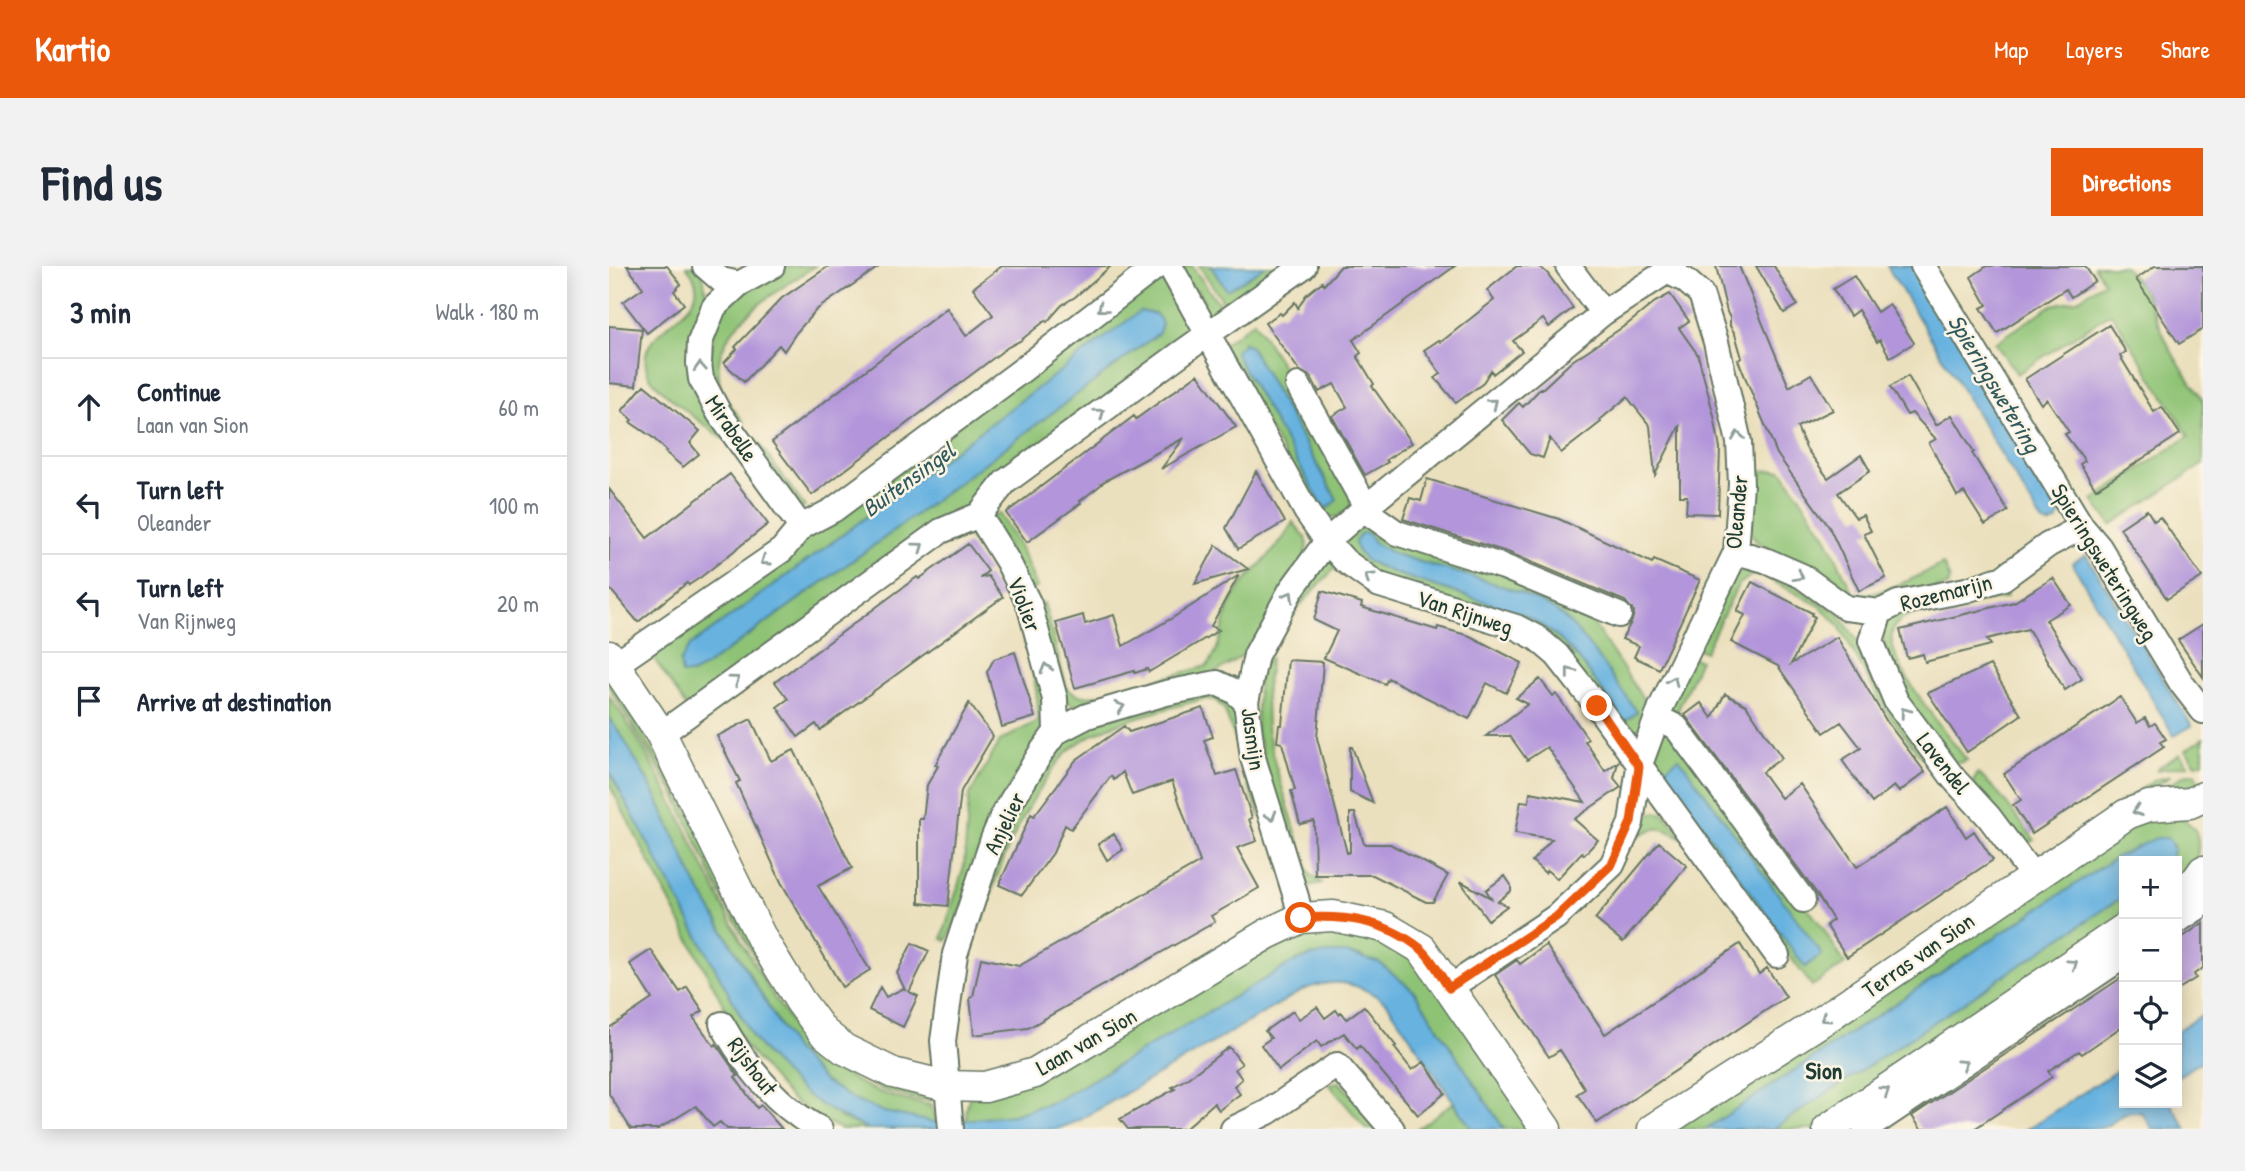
<!DOCTYPE html>
<html lang="en">
<head>
<meta charset="utf-8">
<style>
  body { margin:0; font-family:"Patrick Hand",sans-serif; background:#f2f2f3; color:#1f2937 }
  .controls { position:absolute; right:21px; bottom:21px; display:grid; overflow:hidden; border-radius:0px; box-shadow:0 4px 18px #0003 }
  .controls button { width:63px; height:63px; display:grid; place-items:center; padding:0; border:0; border-bottom:2px solid #e0e1e3; background:#fff; color:#1f2937; font:35px sans-serif }
  .stop { position:absolute; width:21px; height:21px; margin:-16px; border:5px solid #ea580c; border-radius:50%; background:#fff }
  .stop.end { background:#ea580c; border-color:#fff; box-shadow:0 2px 7px #0008 }
  .list { margin:0; padding:0; list-style:none }
  h2 { display:flex; justify-content:space-between; align-items:center; height:91px; margin:0; padding:0 28px; font-size:30px }
  h2 small { font-size:23px; font-weight:400; color:#747a83 }
  .list li { display:grid; grid-template-columns:46px 1fr auto; gap:21px; align-items:center; box-sizing:border-box; height:98px; padding:0 28px; border-top:2px solid #e0e1e3 }
  .list b { display:block; font-size:26px; white-space:nowrap }
  .list p { margin:0; font-size:23px; white-space:nowrap; color:#747a83 }
  .list em { font-size:23px; font-style:normal; color:#747a83 }
  .icon { flex:none; width:38px; height:38px; fill:none; stroke:currentColor; stroke-width:2; stroke-linecap:round; stroke-linejoin:round }
  .map { position:relative; flex:none; width:1594px; height:863px; overflow:hidden; border-radius:0px }
  header { display:flex; align-items:center; gap:42px; box-sizing:border-box; height:98px; padding:0 35px; background:#ea580c; color:#fff }
  header strong { font-size:33px }
  nav { display:flex; gap:38px; margin-inline-start:auto; font-size:24px }
  .intro { display:flex; align-items:center; justify-content:space-between; box-sizing:border-box; height:168px; padding:0 42px }
  h1 { margin:0; font-size:49px }
  .button { padding:18px 32px; border-radius:0px; background:#ea580c; color:#fff; font-size:24px; font-weight:700 }
  main { display:flex; gap:42px; padding:0 42px }
  aside { flex:1; background:#fff; border-radius:0px; box-shadow:0 4px 18px #0003 }
  .map>svg:first-child { display:block }
</style>
</head>
<body>
<header>
<strong>Kartio</strong>
<nav><a>Map</a><a>Layers</a><a>Share</a></nav>
</header>
<div class="intro"><h1>Find us</h1><a class="button">Directions</a></div>
<main>
<aside>
<h2>3 min<small>Walk · 180 m</small></h2>
<ul class="list">
<li><svg class="icon" aria-label="ahead" viewBox="0 0 24 24"><path d="M12 20V5M6 11l6-6 6 6"/></svg><div><b>Continue</b><p>Laan van Sion</p></div><em>60 m</em></li>
<li><svg class="icon" aria-label="left" viewBox="0 0 24 24"><path d="M17 20v-9H6M10 6l-5 5 5 5"/></svg><div><b>Turn left</b><p>Oleander</p></div><em>100 m</em></li>
<li><svg class="icon" aria-label="left" viewBox="0 0 24 24"><path d="M17 20v-9H6M10 6l-5 5 5 5"/></svg><div><b>Turn left</b><p>Van Rijnweg</p></div><em>20 m</em></li>
<li><svg class="icon" aria-label="arrive" viewBox="0 0 24 24"><path d="M6 21V4h12l-3 4 3 4H6"/></svg><div><b>Arrive at destination</b></div></li>
</ul>
</aside>
<div class="map">
<svg width="1594" height="863" viewBox="0 0 1594 863">
  <rect width="100%" height="100%" fill="#fcf5e5"/>
  <filter id="ink" filterUnits="userSpaceOnUse"><feTurbulence type="fractalNoise" baseFrequency=".0143" numOctaves="2"/><feDisplacementMap in="SourceGraphic" scale="14" xChannelSelector="R" yChannelSelector="G"/><feConvolveMatrix kernelMatrix="1 2 1 2 8 2 1 2 1" color-interpolation-filters="sRGB"/></filter>
  <filter id="wash" filterUnits="userSpaceOnUse"><feTurbulence type="fractalNoise" baseFrequency=".00686" numOctaves="4" result="noise"/><feDisplacementMap in="SourceGraphic" scale="28" xChannelSelector="R" yChannelSelector="G"/><feGaussianBlur stdDeviation="1.57" result="paint"/><feColorMatrix in="noise" values="0 0 0 0 0 0 0 0 0 0 0 0 0 0 0 0 0 1.4 0 .05"/><feComposite in="paint" operator="in"/></filter>
  <g filter="url(#wash)">
    <rect width="100%" height="100%" fill="#ebe0bd"/>
    <path fill="#8ec375" stroke="#568054" stroke-width="2" fill-rule="evenodd" d="M77,0H87L94,9L98,33L89,64L113,172C96,159 46,124 39,107C19,58 119,48 77,0Z
      M172,0H206C166,27 92,66 113,125C117,136 128,147 135,156L129,157L98,115L107,48Z
      M576,0H583L615,45L609,49L600,50L589,41L596,36L588,24L582,28L574,7Z
      M590,0H602L609,12L632,16L656,0H678L619,42Z
      M1485,0H1515L1534,23L1561,83L1594,135V198L1502,259L1484,234L1580,170L1502,47L1408,108L1386,77L1443,39L1468,34L1495,16Z
      M541,13L554,15L581,55V65L575,75L362,241L78,442L40,385ZM531,46L547,48L553,57L550,67L282,267L94,402L82,408L81,380L228,273Z
      M645,55L684,117L743,231L741,243C728,252 722,255 708,245L612,80ZM635,77L641,80L728,233Z
      M146,172L196,241L193,243L142,175Z
      M1173,204L1218,272L1244,327C1269,333 1310,309 1334,298L1341,313L1339,320L1264,336L1229,327L1147,275L1141,266L1150,205Z
      M390,247L412,283L428,321L421,325L382,251Z
      M751,254L936,323L983,356L1039,440L1040,454L1026,465L1018,466L951,386L770,314L731,283L737,265ZM759,268L766,277L784,287C833,305 905,317 947,345C971,362 1009,420 1028,446L1015,455C983,411 960,368 908,346L785,307L756,294Z
      M684,256L697,272L698,279L694,300L641,385L599,411L476,442L462,438L453,431L427,341L435,337L458,422C468,432 478,430 492,429L598,400C612,383 613,359 621,339C636,306 669,288 684,256Z
      M370,264L408,333L404,345L376,292L360,272Z
      M720,295L729,299L689,341L675,364L673,353L711,298Z
      M1153,299L1229,347L1253,381L1329,503L1325,508L1275,442L1229,358L1211,340L1154,310L1143,309L1129,319L1096,386L1086,382L1126,309L1138,302Z
      M1395,326L1398,331L1305,348C1298,351 1287,355 1284,364C1272,390 1341,473 1358,494L1351,497L1344,495L1284,415L1272,362L1278,350L1308,338Z
      M411,360L422,362L441,451L338,674L333,673L355,600L360,530L391,475L429,455C430,422 420,391 411,360Z
      M1081,391L1091,394L1066,451L1057,445Z
      M661,392L657,429L658,462L666,498L700,608L713,617L690,622L647,463L650,401Z
      M0,407L203,763L320,828V834H310L275,824L232,801L197,768L155,709L110,624L65,527L0,421Z
      M607,422L631,439L652,552L631,497L625,470L615,443L606,434L594,433C553,445 498,455 464,481C451,491 443,505 434,518C405,562 388,605 374,655L368,657L401,549L453,473L478,459Z
      M0,430C62,514 96,615 149,705C164,730 189,771 211,790C243,818 280,833 321,839L329,857L275,846L247,835L215,815L186,785L87,618L46,528L13,470L0,452Z
      M1054,465L1060,466L1212,659L1236,698L1203,720L1048,513L1045,494Z
      M1594,472V496L1587,498L1577,484Z
      M1571,488L1579,499L1548,504L1550,501Z
      M0,505L144,772L232,852L260,863H231L206,850L181,832L135,779L0,518Z
      M1369,507L1385,522L1425,573L1415,581L1366,520L1365,514Z
      M1585,507L1594,522L1550,526L1575,509Z
      M1562,510L1506,548L1502,543L1546,514Z
      M1046,546L1056,548L1074,572C1057,563 1049,558 1031,569L1038,550Z
      M1566,548C1574,553 1583,558 1587,566C1594,585 1583,611 1568,621V595H1558L1564,580L1509,590L1097,863H1054L1527,555Z
      M1515,630V656L1207,863H1164Z
      M723,664L757,668L814,698L924,863H895L805,725L752,690L721,687L683,697L447,835L404,849L358,854L357,845L360,832L664,680L692,668Z
      M730,816L774,863H757L720,818Z
      M844,837L863,863H808Z"/>
    <path fill="#68b2e0" stroke="#44788a" stroke-width="2" d="M602,0H656L620,23H617Z
      M1278,0H1306L1451,249L1448,255L1440,259L1434,257Z
      M531,45L547,48L553,57L550,67L282,267L94,402L82,408H73L71,396L81,380L228,273Z
      M635,77L641,80L728,234L718,243L713,239L629,93L627,85Z
      M752,267L759,268L766,277L784,287C832,305 905,317 947,345C972,362 1009,420 1028,446L1015,456C983,411 960,368 908,346L785,307L756,294L748,284L746,276Z
      M1477,289L1583,460L1565,470L1463,297Z
      M0,452L13,470L46,528L87,618L135,700L186,785L215,815L247,835L275,846L329,857L404,849L447,835L683,697L702,690L721,687H737L771,697L805,725L895,863H863L778,737C750,717 727,710 694,724L469,855L448,863H260C205,841 181,818 144,772L0,505Z
      M1070,492L1213,688L1196,701L1053,505Z
      M1547,572H1558C1566,579 1566,588 1558,595H1515V630L1164,863H1097L1509,590Z
      M1594,748V794L1568,811V765Z
      M1515,800V837H1561L1578,863H1544L1533,847C1514,842 1508,857 1492,862C1482,863 1433,863 1418,863Z"/>
    <g id="blocks">
      <path fill="#b295da" d="M18,0H58L72,18L65,25L75,38L38,67L14,36L34,22Z
        M220,0H271L207,44L187,67L175,85L170,79L135,116L115,97L128,83L126,81L173,32Z
        M393,0H502L466,31L453,39L438,56L437,54L411,75L399,81L203,229L163,176L338,42L357,70L384,49L364,22Z
        M732,0H846L744,74L752,87L748,90L765,118L763,120L803,177L777,194L779,196L756,209L723,150L738,141L725,118L710,126L702,111L690,104L656,57L671,47L673,49L686,36L689,42L697,29L713,16L715,19Z
        M908,0H930L938,7L964,42L940,61L934,53L904,75L913,85L884,108L882,104L873,118L847,137L826,112L832,108L815,84L830,74L832,76L885,34L878,24Z
        M1107,0H1130L1180,121L1202,108L1224,144L1188,161L1197,182L1219,212L1252,189L1261,205L1229,227L1247,252L1254,249L1262,265L1255,268L1277,312L1250,325L1220,261L1168,188L1129,94L1133,92L1126,68L1121,60V52L1118,46Z
        M1147,0H1165L1188,39L1175,47Z
        M1378,0H1476L1486,15L1462,31L1457,23L1388,67L1372,42L1378,39L1362,11Z
        M1546,0H1594V63L1570,78L1527,13Z
        M1245,10L1268,46L1280,38L1305,77L1281,91L1271,74L1268,76L1249,44L1241,50L1224,23Z
        M1061,28L1080,55L1070,62L1089,89L1105,150L1111,182L1109,248L1077,247L1078,230H1071V159L1046,209L1041,160L1018,131L991,154L992,156L952,187L941,172L934,192L921,188L893,154L910,137L914,141L932,122L933,123L963,95L1020,57L1046,36Z
        M1500,59L1517,86L1511,90L1545,146L1553,141L1571,168L1487,223L1471,198L1476,195L1456,168L1460,166L1438,133L1432,138L1416,113Z
        M0,60L33,63L27,120L0,117Z
        M589,108L627,161L552,203L575,172L492,217L493,218L471,235L472,237L418,276L397,247L525,150L527,153Z
        M1299,110L1327,159L1343,149L1365,186L1363,187L1399,245L1376,259L1355,226L1348,230L1320,177L1327,173L1303,147L1298,149L1281,121Z
        M35,119L91,165L81,177L90,188L74,201L56,186L58,185L43,171L21,156L23,154L13,145Z
        M647,205L676,256L629,283L617,262Z
        M121,208L159,258L92,311L80,319L78,317L29,356L0,322V223L38,272Z
        M818,213L950,253L1043,297L1045,294L1091,314L1050,403L1025,391L1030,380L1013,373L1023,355L1025,346L1016,335L901,287L794,253L801,232L812,235Z
        M1538,244L1545,255L1551,251L1593,311L1558,333L1511,262Z
        M359,278L379,305L371,312L379,310L394,331L211,464L207,458L189,471L168,441L179,433L166,416L308,311L310,313Z
        M607,279L639,303L586,318L598,296Z
        M630,309L602,360L610,364L540,406L538,403L526,407L525,405L466,422L447,357L474,349L476,358L505,349L514,380L565,351Z
        M1444,312L1462,339L1437,354L1473,413L1456,424L1419,363L1378,373L1382,379L1316,396L1314,388L1298,392L1291,364L1405,336Z
        M1143,316L1203,347L1202,349L1206,351L1182,398L1228,371L1278,456L1316,506L1290,526L1285,520L1263,537L1233,494L1252,482L1232,456L1215,467L1169,400L1122,376L1136,349L1128,345Z
        M713,325L753,337L752,341L828,364L829,361L861,370L913,397L897,427L878,417L860,453L779,412L776,418L715,392L728,365L705,354Z
        M1594,358V411L1569,374Z
        M406,386L426,451L393,461L378,406L385,393Z
        M679,394L714,396L708,472L738,587L741,586V547H746L755,578H781L839,609L824,636H817L764,609H706L705,555L691,558L682,525L686,524L673,477L668,476L670,459H673Z
        M1381,399L1412,449L1358,486L1319,427Z
        M931,413L944,430L947,428L963,450L979,473L976,475L996,505L1009,496L1005,512L1012,521L965,553L989,574L975,589L973,586L948,613L938,604L936,607L923,595L943,573L906,567L912,535L920,536L921,526L976,536L938,481L918,494L901,470H877L919,438L907,432Z
        M1116,428L1137,439L1173,492L1153,506L1172,532L1191,518L1248,601L1338,541L1357,571L1365,565L1384,594L1238,691L1217,659L1224,654L1206,625L1076,449L1092,437L1103,452Z
        M1511,431L1528,457L1536,452L1541,460L1546,457L1557,473L1551,476L1555,481L1423,568L1404,539L1412,534L1395,508Z
        M360,437L384,470L352,525L339,640L310,637V553H314L318,519L329,500L326,499Z
        M594,442L604,471L595,474L608,510L627,504L643,552L640,553L648,575L628,582L650,622L602,650L606,656L419,762L365,769L361,732L364,731L372,692L410,700L591,596L563,515L523,529L514,506L505,514L502,510L462,563L456,559L444,587L413,629L390,619L422,548L425,550L467,494L515,460L520,466Z
        M142,453L162,495L185,484L243,602L209,620L261,704L233,721L172,616L127,517L131,515L108,470Z
        M741,481H743L764,537L741,526Z
        M505,568L514,584L498,594L489,578Z
        M1050,576L1078,600L1014,676L986,653Z
        M896,610L902,619V625L889,635L898,640L879,654L851,615L882,632L877,624Z
        M1594,657V702L1585,708L1587,712L1568,724V675Z
        M303,677L320,685L300,726L309,730L294,761L260,744L271,721L277,731L293,723L296,724L288,707Z
        M1131,678L1150,708L1158,702L1177,731L988,857L968,828L976,823L951,784L940,791L886,709L908,694L911,698L937,679L996,768Z
        M42,684L71,726L78,721L94,745L84,751L105,780L107,778L129,810L126,811L148,842L152,839L173,863H118L111,856L104,861L87,840L49,863H22L0,828V762L43,733L21,698Z
        M1515,710V759L1473,788L1470,785L1439,805L1443,811L1365,863H1312L1303,850Z
        M755,740L787,780L785,781L803,804L815,796L836,827L809,849L751,780L748,783L735,767L712,781L708,775L670,804L652,779L662,772L656,765L684,745L690,753L708,741L716,752L727,744L730,748L732,746L738,753Z
        M620,781L633,798L626,803L633,813L625,820L631,828L610,844L605,837L576,863H519L511,853L566,823L563,821L579,812Z"/>
    </g>
  </g>
  <g filter="url(#ink)">
    <use href="#blocks" fill-opacity="0" stroke="#667664" stroke-width="2"/>
    <g fill="none" stroke-linecap="round" stroke-linejoin="round">
      <defs>
        <path id="minor" d="M96,0L112,14L130,18
          M163,0L130,18L105,41L91,76L90,97L92,113L110,147L192,261
          M561,0L697,245L718,275L736,295L768,318L907,361L928,372L948,389L988,440L1168,689
          M959,0L994,47
          M1314,0L1473,261L1490,281L1573,418L1594,445
          M689,119L761,248L788,267L895,301L1010,349
          M370,249L399,296L420,338L446,433L447,466
          M1127,286L1156,294L1193,310L1237,342L1271,346
          M1271,346L1262,375L1287,435L1345,513L1380,551L1424,610
          M1271,346L1289,337L1357,324L1394,312L1439,279L1473,261
          M7,398L173,284L192,261L224,244L408,108L548,0
          M1048,451L1067,461L1194,634
          M52,468L332,265L370,249L396,216L571,88L695,0
          M692,652L687,631L644,492L637,436L647,389L682,324L718,275L756,242L994,47L1066,0
          M1568,655L1594,638
          M840,722L947,651L1003,599L1022,557L1030,501L1052,441L1127,286L1132,218L1130,176L1107,76L1092,28L1076,14L1060,6
          M113,758C136,799 168,841 211,863
          M342,863L334,775L346,688L384,573L395,547L433,485L447,466L478,450L557,427L608,417L625,425L637,436
          M624,863L659,846L728,799L783,863
          M1257,863L1515,690"/>
        <path id="tertiary" d="M0,390L52,468L153,673L191,735L214,766L235,783L284,807L337,820L376,821L426,807L658,668L692,652L724,650L776,661L813,683L937,863
          M1568,628L1587,615L1594,605
          M1044,863L1214,754L1518,548L1540,540L1581,537L1594,531
          M1219,863L1515,663"/>
      </defs>
      <use href="#minor" stroke="#667664" stroke-width="28"/>
      <use href="#tertiary" stroke="#667664" stroke-width="33"/>
      <use href="#minor" stroke="#fff" stroke-width="24"/>
      <use href="#tertiary" stroke="#fff" stroke-width="30"/>
    </g>
    <defs><path id="oneway-chevron" d="M-2-3.5L2.5 0L-2 3.5" fill="none" stroke-width="1.6" stroke-linecap="round" stroke-linejoin="round" transform="scale(1.75)"/></defs>
    <g stroke="#8f9e9a">
      <use href="#oneway-chevron" transform="translate(493 42) rotate(142)"/>
      <use href="#oneway-chevron" transform="translate(91 101) rotate(-93)"/>
      <use href="#oneway-chevron" transform="translate(884 137) rotate(-39)"/>
      <use href="#oneway-chevron" transform="translate(491 147) rotate(-36)"/>
      <use href="#oneway-chevron" transform="translate(1129 170) rotate(-98)"/>
      <use href="#oneway-chevron" transform="translate(310 281) rotate(-36)"/>
      <use href="#oneway-chevron" transform="translate(156 295) rotate(145)"/>
      <use href="#oneway-chevron" transform="translate(1190 310) rotate(29)"/>
      <use href="#oneway-chevron" transform="translate(760 311) rotate(-146)"/>
      <use href="#oneway-chevron" transform="translate(680 330) rotate(-60)"/>
      <use href="#oneway-chevron" transform="translate(437 402) rotate(-105)"/>
      <use href="#oneway-chevron" transform="translate(961 406) rotate(-128)"/>
      <use href="#oneway-chevron" transform="translate(126 414) rotate(-36)"/>
      <use href="#oneway-chevron" transform="translate(1064 415) rotate(-66)"/>
      <use href="#oneway-chevron" transform="translate(511 441) rotate(-17)"/>
      <use href="#oneway-chevron" transform="translate(1296 446) rotate(-127)"/>
      <use href="#oneway-chevron" transform="translate(1528 545) rotate(160)"/>
      <use href="#oneway-chevron" transform="translate(662 550) rotate(73)"/>
      <use href="#oneway-chevron" transform="translate(1464 698) rotate(-34)"/>
      <use href="#oneway-chevron" transform="translate(1216 752) rotate(146)"/>
      <use href="#oneway-chevron" transform="translate(1354 798) rotate(-34)"/>
      <use href="#oneway-chevron" transform="translate(1276 825) rotate(-34)"/>
    </g>
  </g>
  <g fill="none" stroke-linecap="round" stroke-linejoin="round" filter="url(#ink)">
    <path stroke="#ea580c" stroke-width="9" d="M692,652C736,649 775,654 811,682C823,691 831,710 840,722L947,651L1003,598L1022,556L1030,501L988,440"/>
  </g>
  <g text-anchor="middle" dominant-baseline="central" stroke-width="5" stroke-linejoin="round" paint-order="stroke">
    <g font-size="23" fill="#1f3d34" stroke="#fcf5e5">
      <text transform="translate(123 162) rotate(56)">Mirabelle</text>
      <text transform="translate(1127 246) rotate(-85)">Oleander</text>
      <text transform="translate(1496 296) rotate(58)">Spieringsweteringweg</text>
      <text transform="translate(1337 326) rotate(-14)">Rozemarijn</text>
      <text transform="translate(416 338) rotate(69)">Violier</text>
      <text transform="translate(856 346) rotate(18)">Van Rijnweg</text>
      <text transform="translate(645 473) rotate(82)">Jasmijn</text>
      <text transform="translate(1335 497) rotate(52)">Lavendel</text>
      <text transform="translate(395 557) rotate(-64)">Anjelier</text>
      <text transform="translate(1309 689) rotate(-35)">Terras van Sion</text>
      <text transform="translate(477 775) rotate(-30)">Laan van Sion</text>
      <text transform="translate(144 800) rotate(53)">Rijshout</text>
    </g>
    <g font-size="24" font-style="italic" fill="#315a5f" stroke="#fcf5e5">
      <text transform="translate(1386 117) rotate(59)">Spieringswetering</text>
      <text transform="translate(299 213) rotate(-36)">Buitensingel</text>
    </g>
    <g font-size="24" font-weight="bold" fill="#1f3d34" stroke="#fcf5e5">
      <text x="1215" y="804">Sion</text>
    </g>
  </g>
</svg>
<div class="controls">
<button>+</button>
<button>−</button>
<button><svg class="icon" aria-label="locate" viewBox="0 0 24 24"><circle cx="12" cy="12" r="6"/><path d="M12 2v4M12 18v4M2 12h4M18 12h4"/></svg></button>
<button><svg class="icon" aria-label="layers" viewBox="0 0 24 24"><path d="M12 4l9 5-9 5-9-5zM3 14l9 5 9-5"/></svg></button>
</div>
<div class="stop" style="left:692px;top:652px"></div>
<div class="stop end" style="left:988px;top:440px"></div>
</div>
</main>
</body>
</html>
